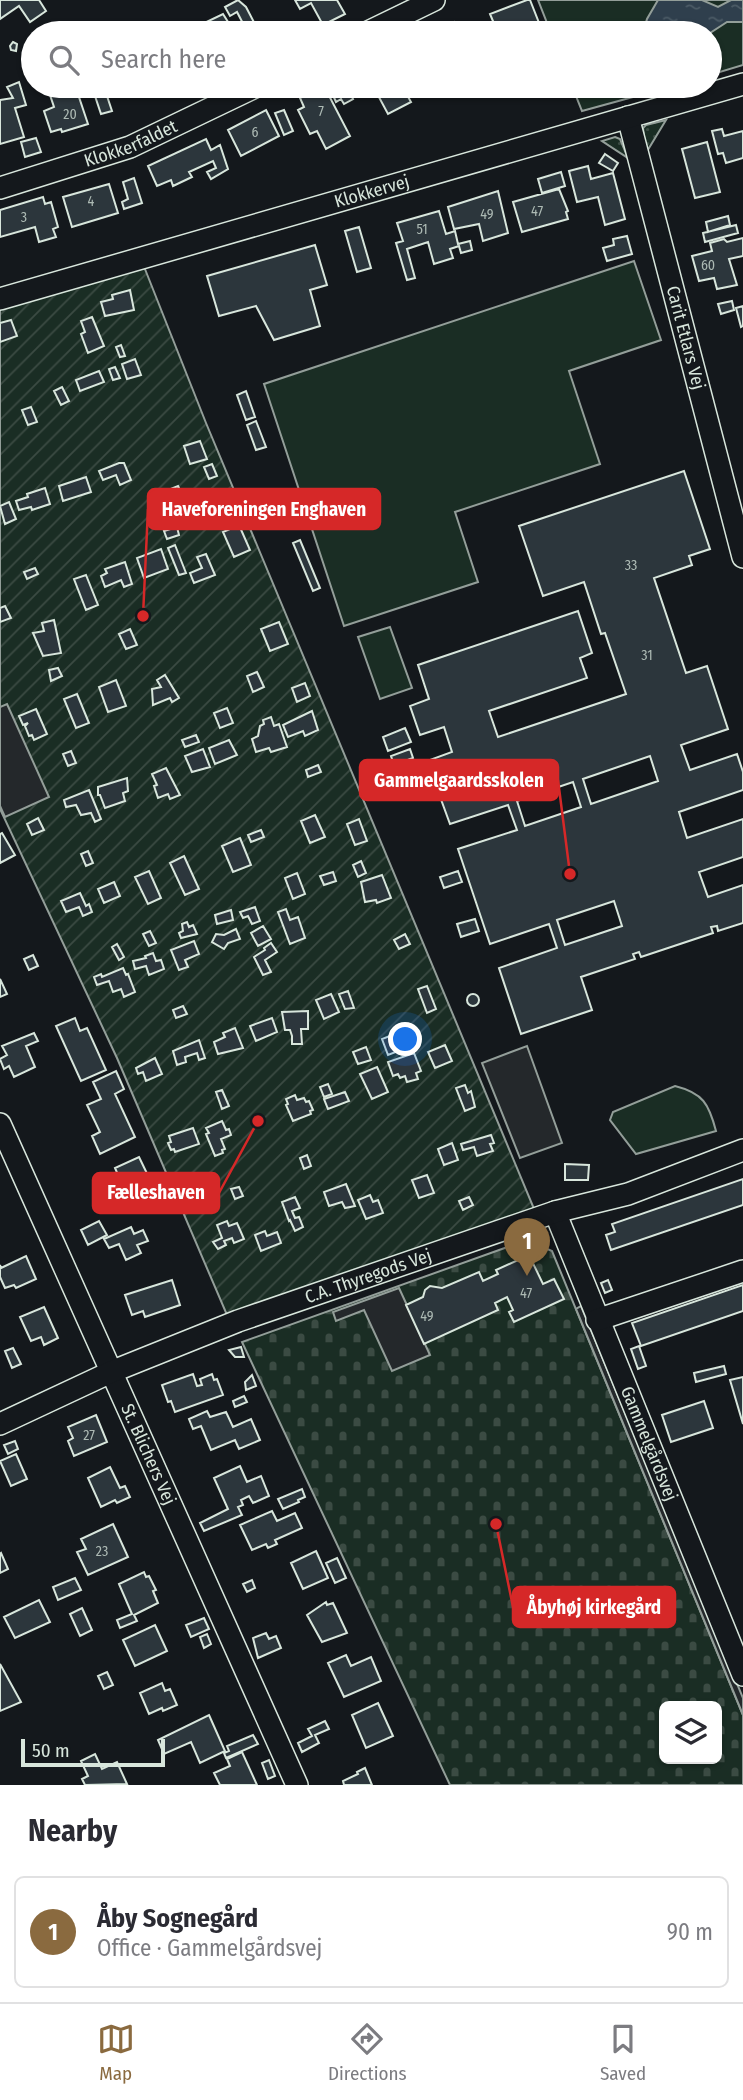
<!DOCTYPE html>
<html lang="en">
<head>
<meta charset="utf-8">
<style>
  body { margin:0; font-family:"Fira Sans Condensed",sans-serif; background:#f7f7f7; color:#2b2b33 }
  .controls { position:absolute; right:21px; bottom:21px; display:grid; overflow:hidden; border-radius:10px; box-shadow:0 2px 5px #0004 }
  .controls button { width:63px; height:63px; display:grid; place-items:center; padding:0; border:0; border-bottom:2px solid #e1e1e2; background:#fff; color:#2b2b33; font:35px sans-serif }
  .scale { position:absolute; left:21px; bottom:18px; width:144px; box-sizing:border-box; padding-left:7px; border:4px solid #d8e6dc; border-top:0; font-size:19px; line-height:24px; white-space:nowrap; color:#d8e6dc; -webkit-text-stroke:5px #14181c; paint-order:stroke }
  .you { position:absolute; left:406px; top:1040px; width:24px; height:24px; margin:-18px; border:5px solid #fff; border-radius:50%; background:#1a73e8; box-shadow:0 0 0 10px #1a73e833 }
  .badge { display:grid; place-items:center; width:46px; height:46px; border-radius:50%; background:#8a6a3f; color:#fff; font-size:23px; font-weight:700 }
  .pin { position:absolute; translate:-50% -58px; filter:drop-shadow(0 2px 4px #0008) }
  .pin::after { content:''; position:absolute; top:37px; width:24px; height:21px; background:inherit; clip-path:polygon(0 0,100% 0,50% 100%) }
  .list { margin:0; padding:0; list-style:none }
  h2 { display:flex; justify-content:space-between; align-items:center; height:91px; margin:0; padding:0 28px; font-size:30px }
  h2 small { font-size:23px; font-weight:400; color:#7c7c81 }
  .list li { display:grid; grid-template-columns:46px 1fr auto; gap:21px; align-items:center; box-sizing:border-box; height:112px; margin:0 14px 14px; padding:0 14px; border:2px solid #e1e1e2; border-radius:10px }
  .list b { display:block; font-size:26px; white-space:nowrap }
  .list p { margin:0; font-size:23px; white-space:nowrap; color:#7c7c81 }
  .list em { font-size:23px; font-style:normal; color:#7c7c81 }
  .icon { flex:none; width:38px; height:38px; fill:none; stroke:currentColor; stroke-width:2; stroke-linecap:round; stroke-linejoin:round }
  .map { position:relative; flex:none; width:743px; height:1785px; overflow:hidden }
  .search { position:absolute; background:#fff; box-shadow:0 2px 5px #0004; left:21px; right:21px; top:21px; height:77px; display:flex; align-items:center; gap:18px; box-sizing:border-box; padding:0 24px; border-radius:38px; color:#7c7c81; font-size:26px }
  .sheet { height:217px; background:#fff }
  nav { display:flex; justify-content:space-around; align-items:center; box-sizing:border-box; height:98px; border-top:2px solid #e1e1e2; background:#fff; font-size:19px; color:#7c7c81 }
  nav a { display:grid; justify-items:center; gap:4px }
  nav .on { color:#8a6a3f }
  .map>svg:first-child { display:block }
</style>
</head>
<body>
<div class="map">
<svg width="743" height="1785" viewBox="0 0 743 1785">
  <defs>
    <pattern id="grass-dots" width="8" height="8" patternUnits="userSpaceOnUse" patternTransform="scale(1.75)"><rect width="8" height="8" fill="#1a2d24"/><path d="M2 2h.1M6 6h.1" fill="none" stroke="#3b4b43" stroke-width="1.8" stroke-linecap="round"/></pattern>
    <pattern id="cemetery-stones" width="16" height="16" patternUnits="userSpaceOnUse" patternTransform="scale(1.75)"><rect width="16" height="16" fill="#1a2d24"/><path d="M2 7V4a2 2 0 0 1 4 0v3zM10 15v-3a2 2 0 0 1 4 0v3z" fill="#3b4b43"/></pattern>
    <pattern id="garden-furrows" width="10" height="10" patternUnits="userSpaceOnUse" patternTransform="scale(1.75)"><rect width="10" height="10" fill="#1a2d24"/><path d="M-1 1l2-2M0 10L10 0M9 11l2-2" fill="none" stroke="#3b4b43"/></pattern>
    <pattern id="water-ripples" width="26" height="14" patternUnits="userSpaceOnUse" patternTransform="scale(1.75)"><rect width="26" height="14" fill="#2f3f4d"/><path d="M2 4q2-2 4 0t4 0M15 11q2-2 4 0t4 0" fill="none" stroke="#4c5b66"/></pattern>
  </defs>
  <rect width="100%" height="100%" fill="#14181c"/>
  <path fill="url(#grass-dots)" stroke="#939e99" stroke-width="2" d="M666,120L646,153L643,128L646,125Z
    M615,137L620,139L628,158L602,141Z"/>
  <path fill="url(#cemetery-stones)" stroke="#939e99" stroke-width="2" fill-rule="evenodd" d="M527,1240L552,1251L743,1715V1785H450L242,1342ZM664,1706H717V1759H664Z"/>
  <path fill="#1a2d24" stroke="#939e99" stroke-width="2" d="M538,0H743V65L710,75V33H551Z
    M572,86H673L582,111Z
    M634,261L661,340L569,371L600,464L455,512L478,582L344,626L264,384Z
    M390,627L412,688L380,699L358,637Z
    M675,1086C703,1093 709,1104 716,1131L636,1154L610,1120L613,1112Z"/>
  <path fill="url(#garden-furrows)" stroke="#939e99" stroke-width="2" d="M141,259L206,423L537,1216L230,1322L117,1058L0,809V300Z"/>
  <path fill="#24282b" stroke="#939e99" stroke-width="2" d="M7,704L49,797L5,817L0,806V707Z
    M527,1046L562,1143L520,1158L482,1063Z
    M399,1288L430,1355L392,1371L364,1310L336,1321L333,1312Z
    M581,1306L743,1698V1715L576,1309Z"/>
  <path fill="url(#water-ripples)" stroke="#939e99" stroke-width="2" d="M658,0H702L718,7L731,0H743V22H727L710,33H643L647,19Z"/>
  <path fill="#2c363c" stroke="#d8e6dc" stroke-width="2" fill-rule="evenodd" d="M0,0H39L46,11L30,22L19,6L0,19Z
    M238,0L246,7L258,30L248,33L237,12L230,16L225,7Z
    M295,0H337L345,14L323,25L311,3L300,9Z
    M527,0H530L543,33H513L511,30L498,33L490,14Z
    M223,14L235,33H201L198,26Z
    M454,22L459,33H429Z
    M140,25L144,33H119Z
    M477,25L480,33H463L462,31Z
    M13,42L17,44L16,51L11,50L10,46Z
    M19,82L26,105L15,108L24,137L0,144V100L13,98L7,87Z
    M47,86H95V88L78,94L88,124L62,132L61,129L51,132L44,111L54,107Z
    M137,86H163L141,95Z
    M324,86L350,136L326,149L317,131L310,134L298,110L304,107L300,98Z
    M329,86H346L353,99L344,104L341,99L336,102Z
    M373,86H402L411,102L388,114Z
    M105,90L112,111L101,114L94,93Z
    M266,110L279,136L241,156L228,130Z
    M284,110L293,131L284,135L275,113Z
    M722,129L724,136L743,131V158L726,163L723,153L718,154L712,131Z
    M36,138L41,152L25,157L21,142Z
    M206,139L211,150L220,145L228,169L211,179L207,172L216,168L213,161L189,172L192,177L173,186L171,180L157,186L148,166Z
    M707,142L720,192L695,198L682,149Z
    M605,154L618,163L613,171L599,163Z
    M588,166L591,179L613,173L625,219L605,225L598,197L577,202L569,171Z
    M561,172L565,186L542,193L538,179Z
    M134,178L142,203L124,209L122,202L128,199L123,182Z
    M109,184L118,213L72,227L63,197Z
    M559,189L568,211L566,212L568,219L522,232L513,202Z
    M498,191L508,233L483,241L479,224L454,229L448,207Z
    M43,197L45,204L51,202L58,227L53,229L56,237L39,242L35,227L0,237V210Z
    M439,211L446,234L455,231L458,244L470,241L472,250L461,253L459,246L450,249L453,258L434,264L428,242L407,249L415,278L407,280L396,243L403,241L397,223Z
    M728,216L730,225L708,232L706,222Z
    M736,225L738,233L705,242L703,233Z
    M359,227L371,268L357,272L345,231Z
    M627,236L632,254L607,261L603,248L614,245L613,239Z
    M743,238V256L729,259L737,285L717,289L714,278L699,281L692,256L712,251L710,243L724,239L727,242Z
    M315,245L327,285L310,290L320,326L274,340L256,306L219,316L207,276Z
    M130,290L134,310L105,316L101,302L113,299L112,295Z
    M732,301L734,310L721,314L718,304Z
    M743,306V326L741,327L736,308Z
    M92,317L104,346L88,353L81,334L85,332L81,321Z
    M11,320L17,336L0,342V323Z
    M121,345L125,356L120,357L116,347Z
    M135,359L141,375L127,379L122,364Z
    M115,367L120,378L113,380L109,369Z
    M99,371L104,382L80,391L76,380Z
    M62,387L69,401L61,405L54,391Z
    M246,391L255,417L246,420L237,395Z
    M31,407L37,422L28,425L22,410Z
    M256,421L266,447L256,450L247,425Z
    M200,441L207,459L190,464L184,446Z
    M119,463H124L131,480L120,485L116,475L103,480L99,471Z
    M212,464L217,476L209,479L204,467Z
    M684,471L710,549L689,556L692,565L654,578L686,673L707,666L728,729L681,745L690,770L737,754L743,772V790L679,812L687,838L743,819V857L699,872L708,897L743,885V923L718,931L717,926L711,927L713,933L641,957L639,952L633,954L635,959L581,977L592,1010L521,1034L499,968L557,948L549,924L490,944L458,849L517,830L508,805L450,824L427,761L452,752L444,727L420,735L410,706L429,699L418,665L578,611L592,653L580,658L587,678L489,711L498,737L626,694L605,633L601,634L584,582L543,596L519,526ZM650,756L658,781L591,804L583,779ZM573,782L581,807L525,826L517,801ZM614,901L622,926L565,945L557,920Z
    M86,477L91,492L63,501L59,486Z
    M178,486L190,512L174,518L163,492Z
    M45,488L50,504L32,510L31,507L19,510L16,501L28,497L27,494Z
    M9,502L16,519L5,524L0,506Z
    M239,525L250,550L234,557L223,532Z
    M177,527L179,535L167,539L164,531Z
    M300,540L320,588L313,591L293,543Z
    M175,545L186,573L179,575L168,548Z
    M161,549L168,569L144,578L137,558Z
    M206,554L215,575L194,583L190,573L202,568L197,557Z
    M125,562L132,584L124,587L121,580L105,587L101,576L107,573L105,569Z
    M35,568L38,574L27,579L24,572Z
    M86,575L98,605L86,610L74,579Z
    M5,606L11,618L0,622V608Z
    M54,620L61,653L43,656L33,633L44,631L42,623Z
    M279,622L288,644L270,651L261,629Z
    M130,629L137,645L126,649L119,634Z
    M58,668L62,676L51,681L49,670Z
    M257,672L264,687L253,692L247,676Z
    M165,675L179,698L172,702L170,698L153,705L152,689L161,687L157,680Z
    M116,680L126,706L108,712L99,687Z
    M305,683L310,696L297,702L292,688Z
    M77,694L89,723L76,728L64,699Z
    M227,708L233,723L220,728L214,713Z
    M36,709L47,734L34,740L32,735L29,736L25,726L28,723L23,725L19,716Z
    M312,711L318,730L305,736L303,731L288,737L283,725Z
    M271,717L274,726L279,724L287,747L271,752L269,748L256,752L252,739L258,736L260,726L264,724L263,720Z
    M405,728L411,742L388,751L383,737Z
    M196,735L199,742L185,747L182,740Z
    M229,740L237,755L215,764L209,748Z
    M203,749L210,767L192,772L185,756Z
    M410,749L413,758L394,765L391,756Z
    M71,751L76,763L68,766L63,754Z
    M318,765L321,772L308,777L306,770Z
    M166,768L180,795L170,799L168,794L158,798L154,786L157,785L152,774Z
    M127,778L128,791L123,793L125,801L105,808L100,795H98V787Z
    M89,790L101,819L95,822L91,813L81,815L76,805L66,807L64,800Z
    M315,815L325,837L310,843L301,821Z
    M38,818L44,830L32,835L27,824Z
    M359,819L367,841L355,845L347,824Z
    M261,830L264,837L251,842L248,835Z
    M2,833L15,855L0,863V834Z
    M240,838L251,865L233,872L222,846Z
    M88,851L93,863L86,866L81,854Z
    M184,856L199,889L185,895L170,863Z
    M361,861L366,873L358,877L353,865Z
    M149,871L161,898L148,904L135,877Z
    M458,871L462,882L444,888L440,877Z
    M333,872L336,881L324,885L320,876Z
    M297,873L305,894L293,899L285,878Z
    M382,875L391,898L377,903L376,900L365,902L361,882Z
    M114,882L120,896L104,903L98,889Z
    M80,893L86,906L89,904L92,912L83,916L79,907L66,912L61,901Z
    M255,907L260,921L252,924L248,916L243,918L240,912Z
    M286,909L290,920L298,917L305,938L290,944L278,912Z
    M231,910L233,920L217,924L215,915Z
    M475,919L479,931L461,937L457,924Z
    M187,922L189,927L193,925L197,934L181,938L179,933L183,931L182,924Z
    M263,926L271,939L258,946L251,933Z
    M236,929L240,939L228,943L224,949L212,942L216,934L224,935Z
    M150,931L156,943L149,946L143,934Z
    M405,934L410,944L399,949L394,940Z
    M194,941L199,954L185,960L188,967L179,970L171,950Z
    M271,943L277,952L265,960L271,972L263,975L254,957L265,950L264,948Z
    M117,944L124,957L119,960L112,947Z
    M153,953L156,961L161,960L164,969L149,975L146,966L135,969L133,961L146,958L145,956Z
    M33,955L38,966L29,970L24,959Z
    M123,968L126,975L128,974L135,992L124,997L121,989L113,992L109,981L97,985L94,977L101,974L102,977Z
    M0,979L7,994L0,997Z
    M427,986L436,1009L427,1013L418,989Z
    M348,991L354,1008L345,1009L339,994Z
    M467 1000a6 6 0 1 1 12 0a6 6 0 1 1-12 0Z
    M331,994L339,1012L324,1019L316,1000Z
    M183,1006L187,1014L176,1018L173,1010Z
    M308,1011V1029H301L302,1044H292V1036L290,1030H285L282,1012Z
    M75,1018L80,1031L87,1028L106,1070L81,1081L56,1026Z
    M272,1018L277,1032L256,1041L250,1026Z
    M235,1028L243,1048L218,1054L214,1042L225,1037L223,1033Z
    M400,1032L406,1048L388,1055L382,1039Z
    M34,1033L38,1041L26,1046L35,1067L14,1077L9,1066L4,1069L0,1059L7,1055L2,1046Z
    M199,1040L205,1058L199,1060L197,1053L185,1057L186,1062L177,1065L173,1051Z
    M445,1045L452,1061L435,1068L428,1052Z
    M366,1047L371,1060L358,1064L353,1052Z
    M414,1053L421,1071L416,1073L418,1079L407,1082L405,1076L400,1078L398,1074L393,1076L388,1062Z
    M155,1058L162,1074L146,1081L143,1072L138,1074L136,1068Z
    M377,1067L388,1092L372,1099L360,1074Z
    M116,1071L124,1089L115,1094L135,1137L100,1154L92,1136L100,1132L87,1105L101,1099L93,1082Z
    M328,1084L332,1094L324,1097L320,1087Z
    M465,1085L468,1093L471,1091L475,1107L465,1111L456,1088Z
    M222,1090L229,1106L222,1109L216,1092Z
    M345,1092L349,1101L328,1109L324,1099Z
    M295,1095L297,1100L304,1098L306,1102L309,1101L313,1110L310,1111L311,1114L293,1121L286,1105L288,1104L286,1099Z
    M222,1121L226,1130L229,1129L231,1135L221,1139L225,1149L222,1150L223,1153L215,1156L206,1134L209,1133L206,1128Z
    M193,1128L199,1144L175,1152L174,1149L171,1150L168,1143L171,1142L169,1136Z
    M491,1135L494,1143L490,1144L493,1151L477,1156L474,1147L463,1150L461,1144Z
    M452,1143L458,1160L444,1165L438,1149Z
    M307,1155L311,1166L304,1169L300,1158Z
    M139,1157L154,1188L121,1201L115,1187L122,1184L115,1168Z
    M565,1164L589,1165L588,1180H565Z
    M427,1175L434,1193L419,1198L412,1180Z
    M743,1179V1205L611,1250L606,1235L615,1232L612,1224Z
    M346,1184L355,1206L345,1208L342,1202L329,1206L324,1192Z
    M239,1187L243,1196L235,1199L231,1189Z
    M370,1195L373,1202L378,1200L383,1213L366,1219L358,1200Z
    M295,1197L300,1208L292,1211L295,1218L299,1217L303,1227L295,1231L290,1220L289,1221L282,1202Z
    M469,1197L473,1205L463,1210L459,1201Z
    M99,1221L107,1235L88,1245L81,1230Z
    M227,1221L229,1226L237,1223L244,1239L234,1243L232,1238L224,1241L226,1245L218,1249L213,1242L222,1238L217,1225Z
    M131,1227L134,1234L143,1230L148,1241L137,1245L141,1253L126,1260L119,1244L109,1248L104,1239Z
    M265,1231L267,1236L277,1232L281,1243L261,1251L255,1235Z
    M529,1255L543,1284L554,1279L564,1299L514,1322L509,1312L513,1310L507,1297L495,1303L498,1310L424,1344L406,1305L423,1297L425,1290L430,1286L442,1288L479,1272L483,1281L498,1274L496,1270Z
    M26,1256L36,1279L16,1288L14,1285L5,1288L0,1277V1265L1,1268Z
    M172,1280L180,1305L145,1317L143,1311L132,1315L125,1295Z
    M608,1280L612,1290L605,1293L601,1283Z
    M743,1285V1311L641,1346L632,1323Z
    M44,1307L58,1338L44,1345L41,1337L31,1341L20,1317Z
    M639,1346L646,1366L638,1369L631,1349Z
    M241,1347L244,1357H235L229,1350Z
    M13,1348L21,1364L12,1368L5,1351Z
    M724,1366L726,1374L696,1382L694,1373Z
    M193,1374L197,1386L202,1385L200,1379L212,1374L214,1380L217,1379L223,1395L175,1412L171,1401L168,1402L162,1385Z
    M252,1375L256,1386L246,1390L245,1382Z
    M743,1377V1424L730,1380Z
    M244,1396L247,1402L235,1407L233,1401Z
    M704,1401L713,1428L671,1442L662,1415Z
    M207,1411L210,1417L226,1412L233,1427L251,1419L260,1440L239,1449L235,1440L211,1450L201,1426L193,1429L189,1419Z
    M96,1415L107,1442L74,1456L68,1441L73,1438L68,1427Z
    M15,1441L18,1449L8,1454L4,1445Z
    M16,1454L27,1479L11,1486L0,1461Z
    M240,1466L247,1482L261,1476L269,1496L253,1503L249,1496L241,1500L243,1505L238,1507L242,1515L204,1531L200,1523L228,1509L214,1478Z
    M110,1467L120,1488L125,1486L130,1497L117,1503L115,1500L101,1507L88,1478Z
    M302,1489L305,1497L298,1500L299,1502L283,1509L278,1499Z
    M272,1511L277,1521L295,1513L302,1528L275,1540L277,1544L268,1548L266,1544L252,1550L240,1525Z
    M113,1524L128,1557L88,1575L77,1552L86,1549L81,1539Z
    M316,1551L328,1578L303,1589L291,1563Z
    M1,1553L8,1569L0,1573V1554Z
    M337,1558L346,1578L335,1583L326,1563Z
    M144,1572L146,1577L149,1576L156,1590L153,1591L158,1603L134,1615L137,1621L120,1628L117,1620L132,1614L119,1584Z
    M75,1578L81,1590L58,1600L53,1587Z
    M252,1580L255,1588L247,1592L243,1584Z
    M39,1600L50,1622L15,1638L4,1617Z
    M326,1602L327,1605L333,1603L347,1633L322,1642L307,1615Z
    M82,1608L92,1630L80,1636L70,1614Z
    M204,1618L209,1629L191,1637L186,1625Z
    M155,1625L167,1651L135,1666L123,1640Z
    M266,1633L269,1639L276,1636L281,1648L258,1658L253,1638Z
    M207,1634L211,1644L204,1648L200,1637Z
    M346,1655L351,1666L371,1657L381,1681L344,1697L328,1663Z
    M0,1664L21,1702L0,1711Z
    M107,1672L113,1685L104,1689L98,1676Z
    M162,1683L165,1691L170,1689L177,1705L163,1711L162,1708L149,1714L140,1693Z
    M378,1703L393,1736L366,1748L352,1715Z
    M209,1715L225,1751L200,1763L191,1742L164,1754L158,1740Z
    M325,1721L329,1729L315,1735L319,1743L302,1752L298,1743L312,1736L308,1729Z
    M253,1735L258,1744L226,1758L224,1753L229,1751L227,1746Z
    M242,1752L257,1785H220L214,1773L230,1766L227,1759Z
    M95,1754L102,1769L117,1762L127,1784L85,1785L82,1779L88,1776L81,1761Z
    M269,1760L275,1776L268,1779L262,1763Z
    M365,1768L372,1785H344L343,1781L358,1774L357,1772Z"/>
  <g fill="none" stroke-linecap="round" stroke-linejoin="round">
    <defs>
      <g id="minor">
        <path d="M366,33L434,0"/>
        <path id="s1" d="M628,117L743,557"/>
        <path id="s2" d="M0,188L130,147L257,86"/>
        <path id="s3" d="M0,299L743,84"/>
        <path id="s4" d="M0,1124L297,1785"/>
        <path id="s5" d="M555,1212L743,1675"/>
        <path d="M597,1320L743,1271"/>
        <path id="s6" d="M0,1424L111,1372L238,1321L555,1212L628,1194L743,1150"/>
      </g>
    </defs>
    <use href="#minor" stroke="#d8e6dc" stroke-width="24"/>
    <use href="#minor" stroke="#14181c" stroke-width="21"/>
  </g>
  <g text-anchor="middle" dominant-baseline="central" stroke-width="5" stroke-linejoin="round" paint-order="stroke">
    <g font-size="14" fill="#adbab4">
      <text x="321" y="111">7</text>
      <text x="70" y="114">20</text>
      <text x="255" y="132">6</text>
      <text x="91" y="201">4</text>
      <text x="537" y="211">47</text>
      <text x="487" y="214">49</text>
      <text x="24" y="217">3</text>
      <text x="422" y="229">51</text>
      <text x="708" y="265">60</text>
      <text x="631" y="565">33</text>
      <text x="647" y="655">31</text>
      <text x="526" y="1293">47</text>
      <text x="427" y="1316">49</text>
      <text x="89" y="1435">27</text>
      <text x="102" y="1551">23</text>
    </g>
    <g font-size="18" fill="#d8e6dc" stroke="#14181c">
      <text stroke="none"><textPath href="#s2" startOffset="138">Klokkerfaldet</textPath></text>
      <text stroke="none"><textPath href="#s3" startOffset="387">Klokkervej</textPath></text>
      <text stroke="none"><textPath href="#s1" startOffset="228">Carit Etlars Vej</textPath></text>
      <text stroke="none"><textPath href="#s6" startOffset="397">C.A. Thyregods Vej</textPath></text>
      <text stroke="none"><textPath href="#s5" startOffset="250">Gammelgårdsvej</textPath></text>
      <text stroke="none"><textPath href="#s4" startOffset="362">St. Blichers Vej</textPath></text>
    </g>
  </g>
  <path fill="none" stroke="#d62828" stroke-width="2.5" d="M143 616L148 509M570 874L558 780M258 1121L219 1193M496 1524L513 1607"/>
  <g fill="#d62828" stroke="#14181c" stroke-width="2.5">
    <circle cx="143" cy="616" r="7"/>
    <circle cx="570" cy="874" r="7"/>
    <circle cx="258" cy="1121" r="7"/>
    <circle cx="496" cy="1524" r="7"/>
  </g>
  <g fill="#d62828" stroke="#d62828" stroke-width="2.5">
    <rect x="148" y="489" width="232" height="40" rx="7"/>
    <rect x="360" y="760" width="198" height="40" rx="7"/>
    <rect x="93" y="1173" width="126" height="40" rx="7"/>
    <rect x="513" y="1587" width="162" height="40" rx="7"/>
  </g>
  <g font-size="19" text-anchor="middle" font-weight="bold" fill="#fff">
    <text x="264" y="516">Haveforeningen Enghaven</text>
    <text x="459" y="787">Gammelgaardsskolen</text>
    <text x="156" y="1199">Fælleshaven</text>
    <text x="594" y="1614">Åbyhøj kirkegård</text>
  </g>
</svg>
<div class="controls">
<button><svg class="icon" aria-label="layers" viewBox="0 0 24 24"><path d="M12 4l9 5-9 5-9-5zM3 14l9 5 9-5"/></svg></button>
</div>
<div class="scale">50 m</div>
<div class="you"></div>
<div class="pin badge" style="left:527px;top:1276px">1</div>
<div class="search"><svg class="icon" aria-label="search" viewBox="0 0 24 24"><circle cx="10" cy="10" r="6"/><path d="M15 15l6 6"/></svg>Search here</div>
</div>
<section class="sheet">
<h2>Nearby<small></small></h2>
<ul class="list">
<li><span class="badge">1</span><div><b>Åby Sognegård</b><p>Office · Gammelgårdsvej</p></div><em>90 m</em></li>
</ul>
</section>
<nav>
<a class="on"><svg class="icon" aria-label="map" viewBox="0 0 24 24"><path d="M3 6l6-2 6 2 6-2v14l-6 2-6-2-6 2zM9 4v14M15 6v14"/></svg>Map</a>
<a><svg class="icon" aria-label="directions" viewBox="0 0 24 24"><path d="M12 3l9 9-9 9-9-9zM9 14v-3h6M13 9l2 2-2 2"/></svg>Directions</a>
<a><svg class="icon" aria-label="saved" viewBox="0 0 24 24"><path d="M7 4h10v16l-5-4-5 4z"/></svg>Saved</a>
</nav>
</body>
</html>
